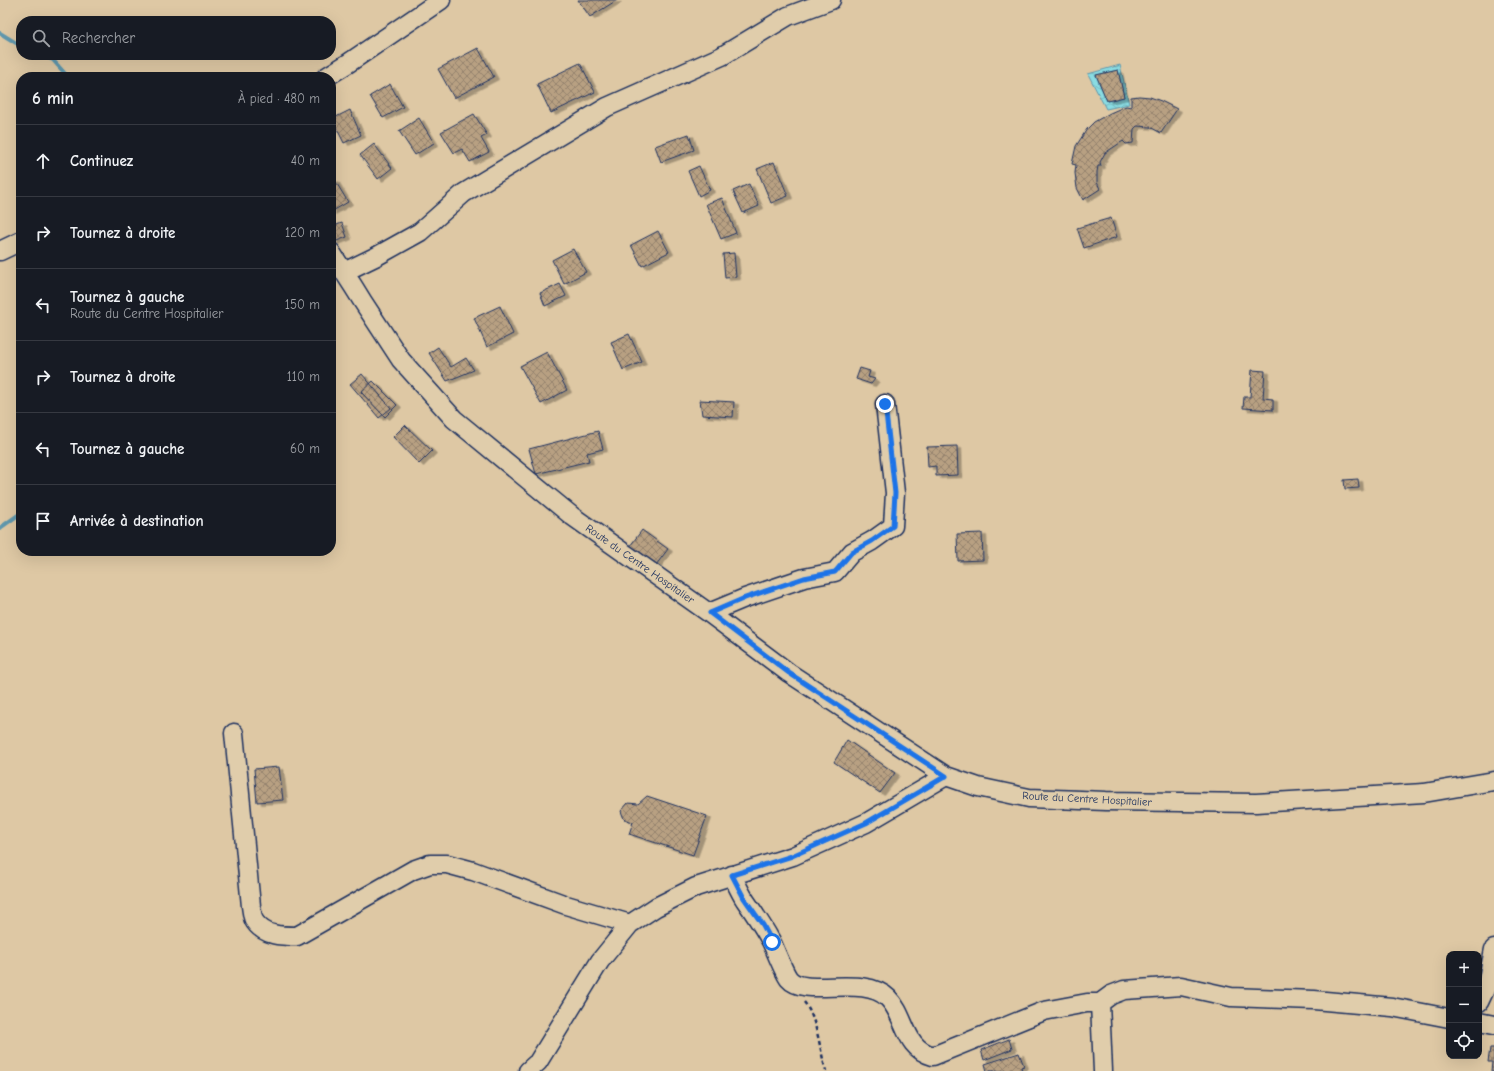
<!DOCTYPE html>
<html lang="fr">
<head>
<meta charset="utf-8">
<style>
  body { margin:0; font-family:"Comic Neue",sans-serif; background:#242831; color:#f1f3f6 }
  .controls { position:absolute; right:12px; bottom:12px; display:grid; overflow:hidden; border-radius:8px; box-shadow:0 4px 16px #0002 }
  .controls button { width:36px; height:36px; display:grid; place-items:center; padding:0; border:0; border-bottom:1px solid #363941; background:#171b24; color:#f1f3f6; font:20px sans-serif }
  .stop { position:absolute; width:12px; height:12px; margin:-9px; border:3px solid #1a73e8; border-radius:50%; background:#fff }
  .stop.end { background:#1a73e8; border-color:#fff; box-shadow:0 1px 4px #0008 }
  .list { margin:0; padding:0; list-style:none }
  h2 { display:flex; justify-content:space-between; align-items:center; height:52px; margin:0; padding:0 16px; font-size:17px }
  h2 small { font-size:13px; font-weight:400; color:#9ea1a6 }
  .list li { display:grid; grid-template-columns:26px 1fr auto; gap:12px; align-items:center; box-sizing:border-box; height:72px; padding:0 16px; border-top:1px solid #363941 }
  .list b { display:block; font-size:15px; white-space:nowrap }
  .list p { margin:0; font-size:13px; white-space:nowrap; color:#9ea1a6 }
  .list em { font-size:13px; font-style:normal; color:#9ea1a6 }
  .icon { flex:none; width:22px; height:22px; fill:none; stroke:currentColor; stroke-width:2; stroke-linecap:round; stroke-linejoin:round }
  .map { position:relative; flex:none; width:1494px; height:1071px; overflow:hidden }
  .search { position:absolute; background:#171b24; box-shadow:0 4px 16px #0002; left:16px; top:16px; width:320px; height:44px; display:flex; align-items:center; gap:10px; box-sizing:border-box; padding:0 14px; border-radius:16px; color:#9ea1a6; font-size:15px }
  .panel { position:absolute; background:#171b24; box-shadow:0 4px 16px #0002; left:16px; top:72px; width:320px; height:484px; border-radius:16px }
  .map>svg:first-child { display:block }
</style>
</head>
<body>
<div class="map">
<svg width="1494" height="1071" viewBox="0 0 1494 1071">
  <defs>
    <pattern id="water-waves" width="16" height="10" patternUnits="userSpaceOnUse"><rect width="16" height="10" fill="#8adce2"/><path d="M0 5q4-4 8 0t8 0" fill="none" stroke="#76bdc4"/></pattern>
    <pattern id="building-cross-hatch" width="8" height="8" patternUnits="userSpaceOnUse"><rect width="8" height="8" fill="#b8a082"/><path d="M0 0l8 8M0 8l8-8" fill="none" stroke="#95836e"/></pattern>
    <filter id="shadow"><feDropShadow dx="4.5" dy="2.5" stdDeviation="0" flood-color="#0004"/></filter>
  </defs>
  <rect width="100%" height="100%" fill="#dec8a4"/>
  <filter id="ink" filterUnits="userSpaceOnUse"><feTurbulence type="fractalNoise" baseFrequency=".025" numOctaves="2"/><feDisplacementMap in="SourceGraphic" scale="8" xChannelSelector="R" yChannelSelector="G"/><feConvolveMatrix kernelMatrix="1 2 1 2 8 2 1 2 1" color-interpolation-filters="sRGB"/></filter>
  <g filter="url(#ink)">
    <path fill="url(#water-waves)" stroke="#5e97ad" fill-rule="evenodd" d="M1120,65L1129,104L1106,109L1088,74ZM1118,70L1124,97L1107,101L1096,75Z"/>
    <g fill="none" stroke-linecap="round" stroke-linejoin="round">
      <path stroke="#5e97ad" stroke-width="4" d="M0,33L21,46
        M40,55L53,60L68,77
        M0,528L21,513"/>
    </g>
    <path fill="url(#building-cross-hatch)" stroke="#1b2f5e" filter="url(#shadow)" d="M578,0H617L590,17Z
      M478,48L494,77L454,98L438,69Z
      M580,63L595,92L551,113L537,84Z
      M1118,70L1124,97L1107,101L1096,75Z
      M390,84L403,107L383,118L370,96Z
      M1139,96L1150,97L1161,101L1177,109L1161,133L1150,127L1137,126L1134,129L1133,143L1126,144L1123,141L1105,153L1100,162L1101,166H1098L1097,172V182L1100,189L1083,200L1077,188L1075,173L1076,165L1072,164L1076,146L1087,129L1094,122L1110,113L1126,106L1131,107V97Z
      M350,110L361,135L344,143L332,119Z
      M474,114L487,135L481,138L489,152L470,162L462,149L454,153L441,132Z
      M419,118L434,143L415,155L399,131Z
      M689,134L694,150L661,162L655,146Z
      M374,144L392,168L378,179L360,155Z
      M774,162L788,196L771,203L757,169Z
      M699,166L710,190L699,196L688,171Z
      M334,179L348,202L331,212V181Z
      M749,184L759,206L743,213L733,191Z
      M722,198L736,233L721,239L706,204Z
      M1111,218L1117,237L1084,248L1077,228Z
      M342,223L347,237L334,242L331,235V227Z
      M658,231L669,252L642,266L631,245Z
      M573,249L586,272L564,284L552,260Z
      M734,253L736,277L725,278L723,254Z
      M560,284L566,296L545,306L540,293Z
      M500,306L513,334L487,347L474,318Z
      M629,334L642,362L623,370L611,342Z
      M438,347L451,367L466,358L474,370L447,381L429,353Z
      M547,352L567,390L541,404L520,366Z
      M860,368L870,371L868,377L875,379L871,384L856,379Z
      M1252,370L1265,371L1263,398L1273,399V410L1243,408L1244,397H1250Z
      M362,374L391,408L379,418L350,384Z
      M373,381L397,405L385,417L361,392Z
      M700,400L734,402L733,417L702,415Z
      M405,425L432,451L419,464L393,437Z
      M598,431L603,449L587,453L589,461L536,474L529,449Z
      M957,446L958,475L936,476V466L928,467L927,447Z
      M1358,479L1359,488L1345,489L1344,480Z
      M642,530L668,549L656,565L630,546Z
      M982,533L983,560L958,561L957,534Z
      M847,740L895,773L880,793L834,762Z
      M279,767L283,800L257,802L254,769Z
      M647,796L707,816L693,855L629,834L633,822L624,819L621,811L628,803L638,804Z
      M1009,1039L1012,1049L984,1060L981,1050Z
      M1490,1048H1494V1071H1491L1492,1062H1488Z
      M1019,1053L1024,1066L1021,1067L1022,1071H987L985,1064Z"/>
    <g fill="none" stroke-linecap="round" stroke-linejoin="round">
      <defs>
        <path id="minor" d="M326,77L347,64L441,0
          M0,251L21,241
          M331,252L353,286L363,302L401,360L454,419L572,516L709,613L789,673L946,776L978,787L1029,798L1106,801L1256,803L1424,793L1494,781
          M344,272L377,256L420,232L464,193L607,107L722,56L788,16L831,0
          M709,613L745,598L804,578L835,572L852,552L872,541L893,526L895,493L885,404
          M234,733L251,906C252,911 252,918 255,922C265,936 281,936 297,936L413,870L430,864H447L473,871L566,905L630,924
          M732,875C736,883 740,892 745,900C754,913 763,926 771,941C775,949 784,973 789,979C805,998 864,974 888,998C907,1017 903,1048 933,1056L1044,1011L1087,1003H1100L1111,995L1124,990L1181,986L1231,997L1314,1000L1392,1007L1449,1018
          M1479,1002L1487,985L1494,949
          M1100,1003L1103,1071
          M1479,1022L1494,1025
          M528,1071L538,1062L600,961L630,924L656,907L696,887L793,856L866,823L946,776"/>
      </defs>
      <use href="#minor" stroke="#1b2f5e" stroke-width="21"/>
      <path stroke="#1b2f5e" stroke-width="2.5" stroke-dasharray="4 3" stroke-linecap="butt" d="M804,1002C817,1018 820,1051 826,1071"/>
      <use href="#minor" stroke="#e0cdab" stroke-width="18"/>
    </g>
  </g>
  <g fill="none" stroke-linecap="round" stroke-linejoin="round" filter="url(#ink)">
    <path stroke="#1a73e8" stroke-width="5" d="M772,942L763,925L744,898L732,875L792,856L866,823L946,776L789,673L710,613L745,598L804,578L835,572L852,552L872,541L893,526L895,493L885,404"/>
  </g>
  <g text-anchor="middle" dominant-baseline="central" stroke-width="3" stroke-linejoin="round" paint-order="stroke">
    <g font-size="11" fill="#1b2f5e" stroke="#e0cdab">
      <text transform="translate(640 564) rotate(35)">Route du Centre Hospitalier</text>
      <text transform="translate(1087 799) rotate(3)">Route du Centre Hospitalier</text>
    </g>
  </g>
</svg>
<div class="controls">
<button>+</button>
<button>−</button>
<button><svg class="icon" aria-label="locate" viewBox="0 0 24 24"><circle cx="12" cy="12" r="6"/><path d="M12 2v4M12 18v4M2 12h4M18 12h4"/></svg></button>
</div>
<div class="stop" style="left:772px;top:942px"></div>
<div class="stop end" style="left:885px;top:404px"></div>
<div class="search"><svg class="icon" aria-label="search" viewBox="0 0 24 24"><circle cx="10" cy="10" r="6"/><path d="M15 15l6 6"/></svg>Rechercher</div>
<section class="panel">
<h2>6 min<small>À pied · 480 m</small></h2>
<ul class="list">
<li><svg class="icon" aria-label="ahead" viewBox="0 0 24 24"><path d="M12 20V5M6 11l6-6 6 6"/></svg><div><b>Continuez</b></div><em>40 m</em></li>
<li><svg class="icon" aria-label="right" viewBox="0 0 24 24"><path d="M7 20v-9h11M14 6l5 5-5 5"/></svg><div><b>Tournez à droite</b></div><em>120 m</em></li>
<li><svg class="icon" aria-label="left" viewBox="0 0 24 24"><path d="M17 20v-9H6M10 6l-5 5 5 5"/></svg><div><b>Tournez à gauche</b><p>Route du Centre Hospitalier</p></div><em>150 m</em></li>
<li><svg class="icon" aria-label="right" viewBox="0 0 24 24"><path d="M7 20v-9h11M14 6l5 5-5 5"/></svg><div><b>Tournez à droite</b></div><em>110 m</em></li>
<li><svg class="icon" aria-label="left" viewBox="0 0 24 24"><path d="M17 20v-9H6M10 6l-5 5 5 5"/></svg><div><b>Tournez à gauche</b></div><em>60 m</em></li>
<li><svg class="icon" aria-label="arrive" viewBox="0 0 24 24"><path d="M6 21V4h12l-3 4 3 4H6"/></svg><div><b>Arrivée à destination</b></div></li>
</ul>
</section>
</div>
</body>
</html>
